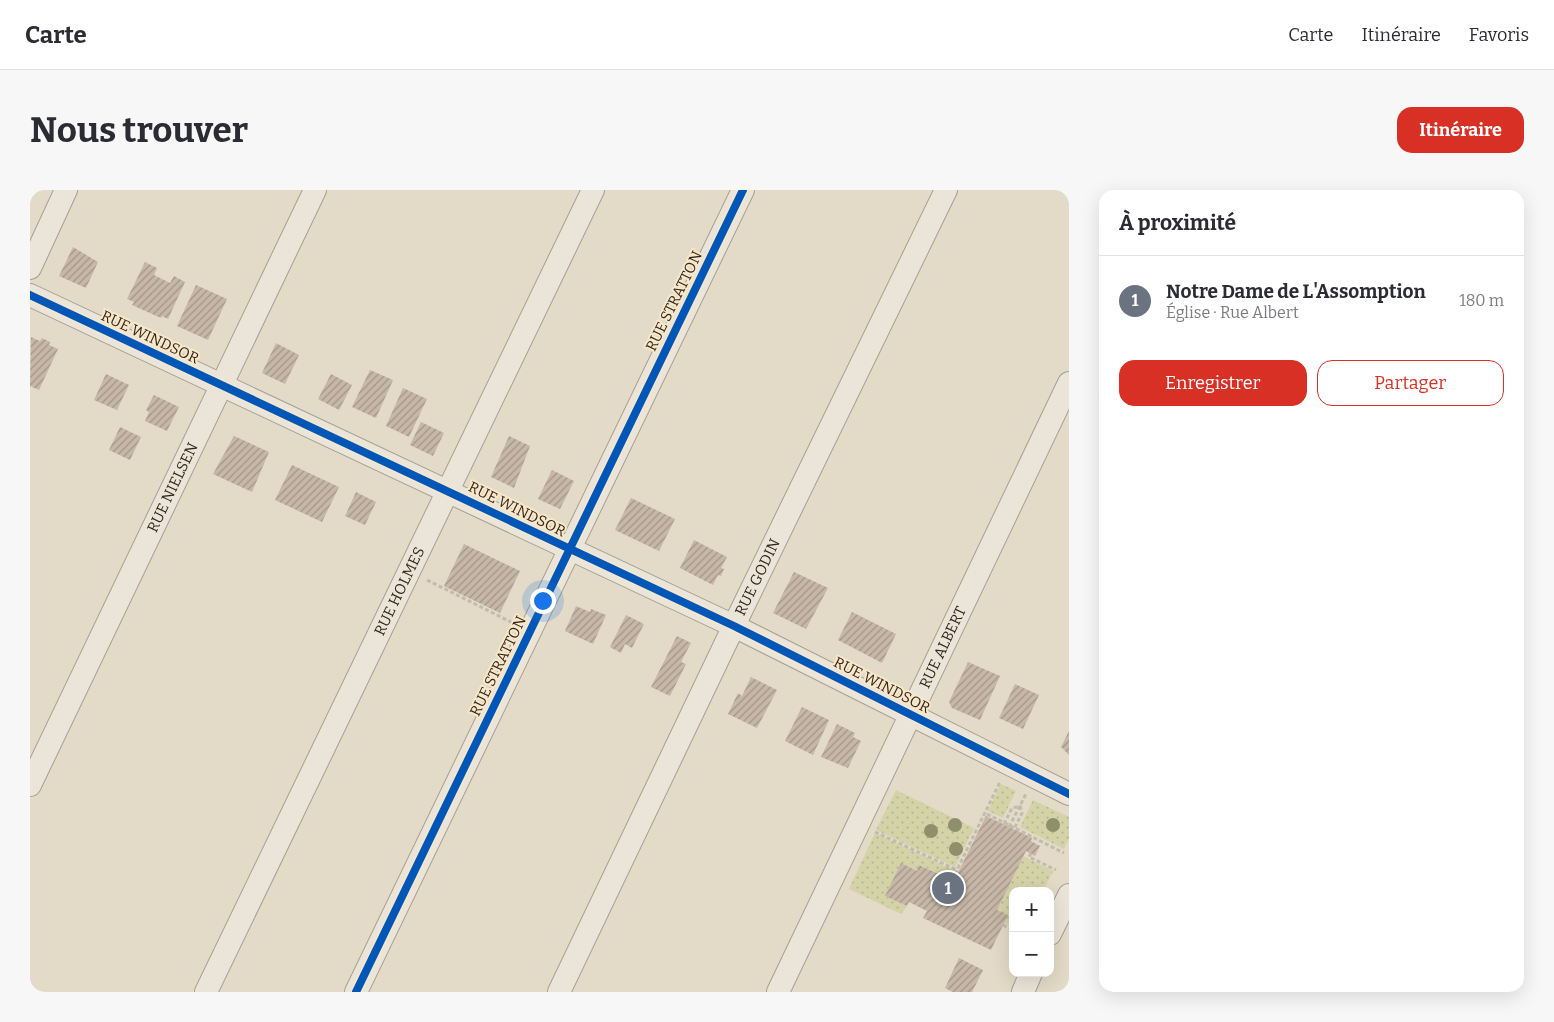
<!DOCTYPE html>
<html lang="fr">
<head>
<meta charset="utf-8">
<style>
  body { margin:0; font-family:Bitter,serif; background:#f7f7f7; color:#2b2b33 }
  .controls { position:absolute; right:15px; bottom:15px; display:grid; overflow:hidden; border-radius:10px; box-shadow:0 5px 20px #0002 }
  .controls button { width:45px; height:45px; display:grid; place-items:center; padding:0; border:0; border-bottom:1px solid #e1e1e2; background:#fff; color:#2b2b33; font:25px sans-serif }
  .you { position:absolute; left:512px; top:410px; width:18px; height:18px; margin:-12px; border:4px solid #fff; border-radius:50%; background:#1a73e8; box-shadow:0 0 0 8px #1a73e833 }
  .badge { display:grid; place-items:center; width:32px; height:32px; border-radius:50%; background:#d93025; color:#fff; font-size:16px; font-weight:700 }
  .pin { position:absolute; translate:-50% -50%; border:2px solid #fff; box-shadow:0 1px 5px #0006 }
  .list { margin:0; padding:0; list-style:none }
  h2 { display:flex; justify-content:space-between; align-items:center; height:65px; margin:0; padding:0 20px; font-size:21px }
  h2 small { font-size:16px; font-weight:400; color:#7c7c81 }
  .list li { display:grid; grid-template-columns:32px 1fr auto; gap:15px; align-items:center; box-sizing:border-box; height:90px; padding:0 20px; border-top:1px solid #e1e1e2 }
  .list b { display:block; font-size:19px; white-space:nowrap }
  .list p { margin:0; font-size:16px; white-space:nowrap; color:#7c7c81 }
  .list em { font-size:16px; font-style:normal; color:#7c7c81 }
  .actions { display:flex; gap:10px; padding:15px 20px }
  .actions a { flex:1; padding:11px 0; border:1px solid #d93025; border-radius:15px; text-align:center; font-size:18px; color:#d93025 }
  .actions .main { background:#d93025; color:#fff }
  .map { position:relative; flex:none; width:1039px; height:802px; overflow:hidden; border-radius:15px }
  header { display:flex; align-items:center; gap:30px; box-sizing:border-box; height:70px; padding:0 25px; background:#fff; border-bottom:1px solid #e1e1e2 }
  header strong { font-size:24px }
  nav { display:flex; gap:28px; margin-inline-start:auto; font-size:18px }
  .intro { display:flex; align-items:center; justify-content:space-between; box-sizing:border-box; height:120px; padding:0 30px }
  h1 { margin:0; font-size:35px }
  .button { padding:12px 22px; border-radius:15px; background:#d93025; color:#fff; font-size:18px; font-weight:700 }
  main { display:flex; gap:30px; padding:0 30px }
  aside { flex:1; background:#fff; border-radius:15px; box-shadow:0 5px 20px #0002 }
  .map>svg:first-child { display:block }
</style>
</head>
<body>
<header>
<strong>Carte</strong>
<nav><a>Carte</a><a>Itinéraire</a><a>Favoris</a></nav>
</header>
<div class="intro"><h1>Nous trouver</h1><a class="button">Itinéraire</a></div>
<main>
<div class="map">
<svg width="1039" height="802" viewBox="0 0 1039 802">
  <defs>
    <pattern id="grass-dots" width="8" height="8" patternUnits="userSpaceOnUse" patternTransform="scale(1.25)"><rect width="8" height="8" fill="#d4d3a8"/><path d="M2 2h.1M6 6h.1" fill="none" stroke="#b7b590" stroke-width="1.8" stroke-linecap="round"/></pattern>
    <pattern id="building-hatch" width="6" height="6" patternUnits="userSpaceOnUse" patternTransform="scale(1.25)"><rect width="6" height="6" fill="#c7b7a8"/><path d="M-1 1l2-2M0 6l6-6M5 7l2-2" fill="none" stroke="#a29588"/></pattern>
  </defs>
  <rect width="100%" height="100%" fill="#e3dac7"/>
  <path fill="url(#grass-dots)" d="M971,594L986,601L973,628L958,621Z
    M866,600L944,638L925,677L846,640Z
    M1003,610L1039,627V648L1034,659L990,637Z
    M845,643L923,680L918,688L890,675L887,681L871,674L855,706L877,716L871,724L819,699Z
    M993,666L1023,681L1013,701H983V738L974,733L967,720Z"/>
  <path fill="url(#building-hatch)" d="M43,57L68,72L56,98L29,86Z
    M115,72L127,78L124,85L140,93L144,86L155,92L138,129L132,126L131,128L102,115L104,112L97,109Z
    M166,95L197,109L178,150L147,136Z
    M1,147L10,151L12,148L20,152L19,155L28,159L9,200L0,196Z
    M246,153L269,165L255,194L232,183Z
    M340,180L363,190L346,228L322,217Z
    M76,184L99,195L87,220L64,210Z
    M301,184L322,195L309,220L288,209Z
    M373,198L397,209L379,247L356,236Z
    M124,205L149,217L137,241L115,231L119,222L116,220Z
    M391,232L414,243L403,266L380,255Z
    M90,237L111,247L100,270L79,260Z
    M204,246L239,262L222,302L183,284Z
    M479,246L500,256L484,298L461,287Z
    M262,275L309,297L292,332L245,310Z
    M522,280L544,291L530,319L508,309Z
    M326,302L346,312L335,335L315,326Z
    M601,308L645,329L629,361L585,340Z
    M664,350L697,367L691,378L694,379L691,386L688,385L683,395L650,378Z
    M434,354L490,381L470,423L414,396Z
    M764,382L798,398L776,439L743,423Z
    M546,416L560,422L561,419L576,425L563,454L535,441Z
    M822,422L866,444L852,473L808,450Z
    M596,425L614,434L602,458L595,454L591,463L580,457Z
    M647,446L661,453L651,472L656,474L640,506L621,497Z
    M938,472L970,486L950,530L922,518L919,512Z
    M721,487L747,500L727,538L698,524L708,503L712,506Z
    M985,494L1009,505L993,539L969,528Z
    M772,517L799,530L783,565L755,551Z
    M807,534L825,543L823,547L831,551L818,578L791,567Z
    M1039,541V565L1031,557Z
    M956,626L1002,648L1001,651L1010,656L1005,666L996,661L967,720L978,725L961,760L893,728L897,721L879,712L877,716L855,706L871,673L887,681L889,675L924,691Z
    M929,768L953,780L942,802H923L915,798Z"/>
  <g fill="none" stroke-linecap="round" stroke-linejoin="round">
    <defs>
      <g id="minor">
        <path d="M0,78L36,0"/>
        <path d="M0,105L704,436L1039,604"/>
        <path id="s1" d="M0,595L285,0"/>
        <path d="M1020,744L1039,705"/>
        <path id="s2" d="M176,802L563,0"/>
        <path d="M326,802L713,0"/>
        <path id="s3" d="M529,802L712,419L916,0"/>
        <path id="s4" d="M748,802L1039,193"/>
        <path d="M993,802L1001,783"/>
      </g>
    </defs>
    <use href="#minor" stroke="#a79f91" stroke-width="24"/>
    <path stroke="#c3bbb0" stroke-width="3" stroke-dasharray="4 2.5" stroke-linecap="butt" d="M397,390L483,433
      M957,624L1034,663
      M974,634L982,618L990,616L992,623L984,639
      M979,637L996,604
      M845,642L927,680
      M1001,663L999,667L1026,680
      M922,690L970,592
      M973,735L983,740"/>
    <use href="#minor" stroke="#ebe5d9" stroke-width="22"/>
    <defs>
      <path id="cycleway" d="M0,105L704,436L1039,604
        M326,802L713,0"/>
    </defs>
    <use href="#cycleway" stroke="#f7e8cb" stroke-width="11"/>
    <use href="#cycleway" stroke="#0057b8" stroke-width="8"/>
  </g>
  <g fill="#8e906b">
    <circle cx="925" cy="635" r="7"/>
    <circle cx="1023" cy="635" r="7"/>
    <circle cx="901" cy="641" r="7"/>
    <circle cx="926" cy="659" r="7"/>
  </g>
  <g text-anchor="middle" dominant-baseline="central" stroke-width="4" stroke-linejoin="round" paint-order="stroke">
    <g font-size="15" fill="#35261a" stroke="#f7e8cb">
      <text transform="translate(644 111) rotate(-64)">RUE STRATTON</text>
      <text transform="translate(120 147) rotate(25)">RUE WINDSOR</text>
      <text stroke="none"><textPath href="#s1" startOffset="330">RUE NIELSEN</textPath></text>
      <text transform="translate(487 319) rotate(26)">RUE WINDSOR</text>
      <text stroke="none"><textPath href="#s3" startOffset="460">RUE GODIN</textPath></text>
      <text stroke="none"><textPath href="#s2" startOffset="445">RUE HOLMES</textPath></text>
      <text stroke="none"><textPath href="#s4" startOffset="382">RUE ALBERT</textPath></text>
      <text transform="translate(468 476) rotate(-64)">RUE STRATTON</text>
      <text transform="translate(852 495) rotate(27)">RUE WINDSOR</text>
    </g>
  </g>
</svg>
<div class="controls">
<button>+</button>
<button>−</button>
</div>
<div class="you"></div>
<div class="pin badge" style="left:918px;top:698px;background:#6b7280">1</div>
</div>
<aside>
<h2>À proximité<small></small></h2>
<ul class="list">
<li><span class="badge" style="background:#6b7280">1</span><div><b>Notre Dame de L'Assomption</b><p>Église · Rue Albert</p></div><em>180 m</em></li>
</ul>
<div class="actions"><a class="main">Enregistrer</a><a>Partager</a></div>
</aside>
</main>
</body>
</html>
